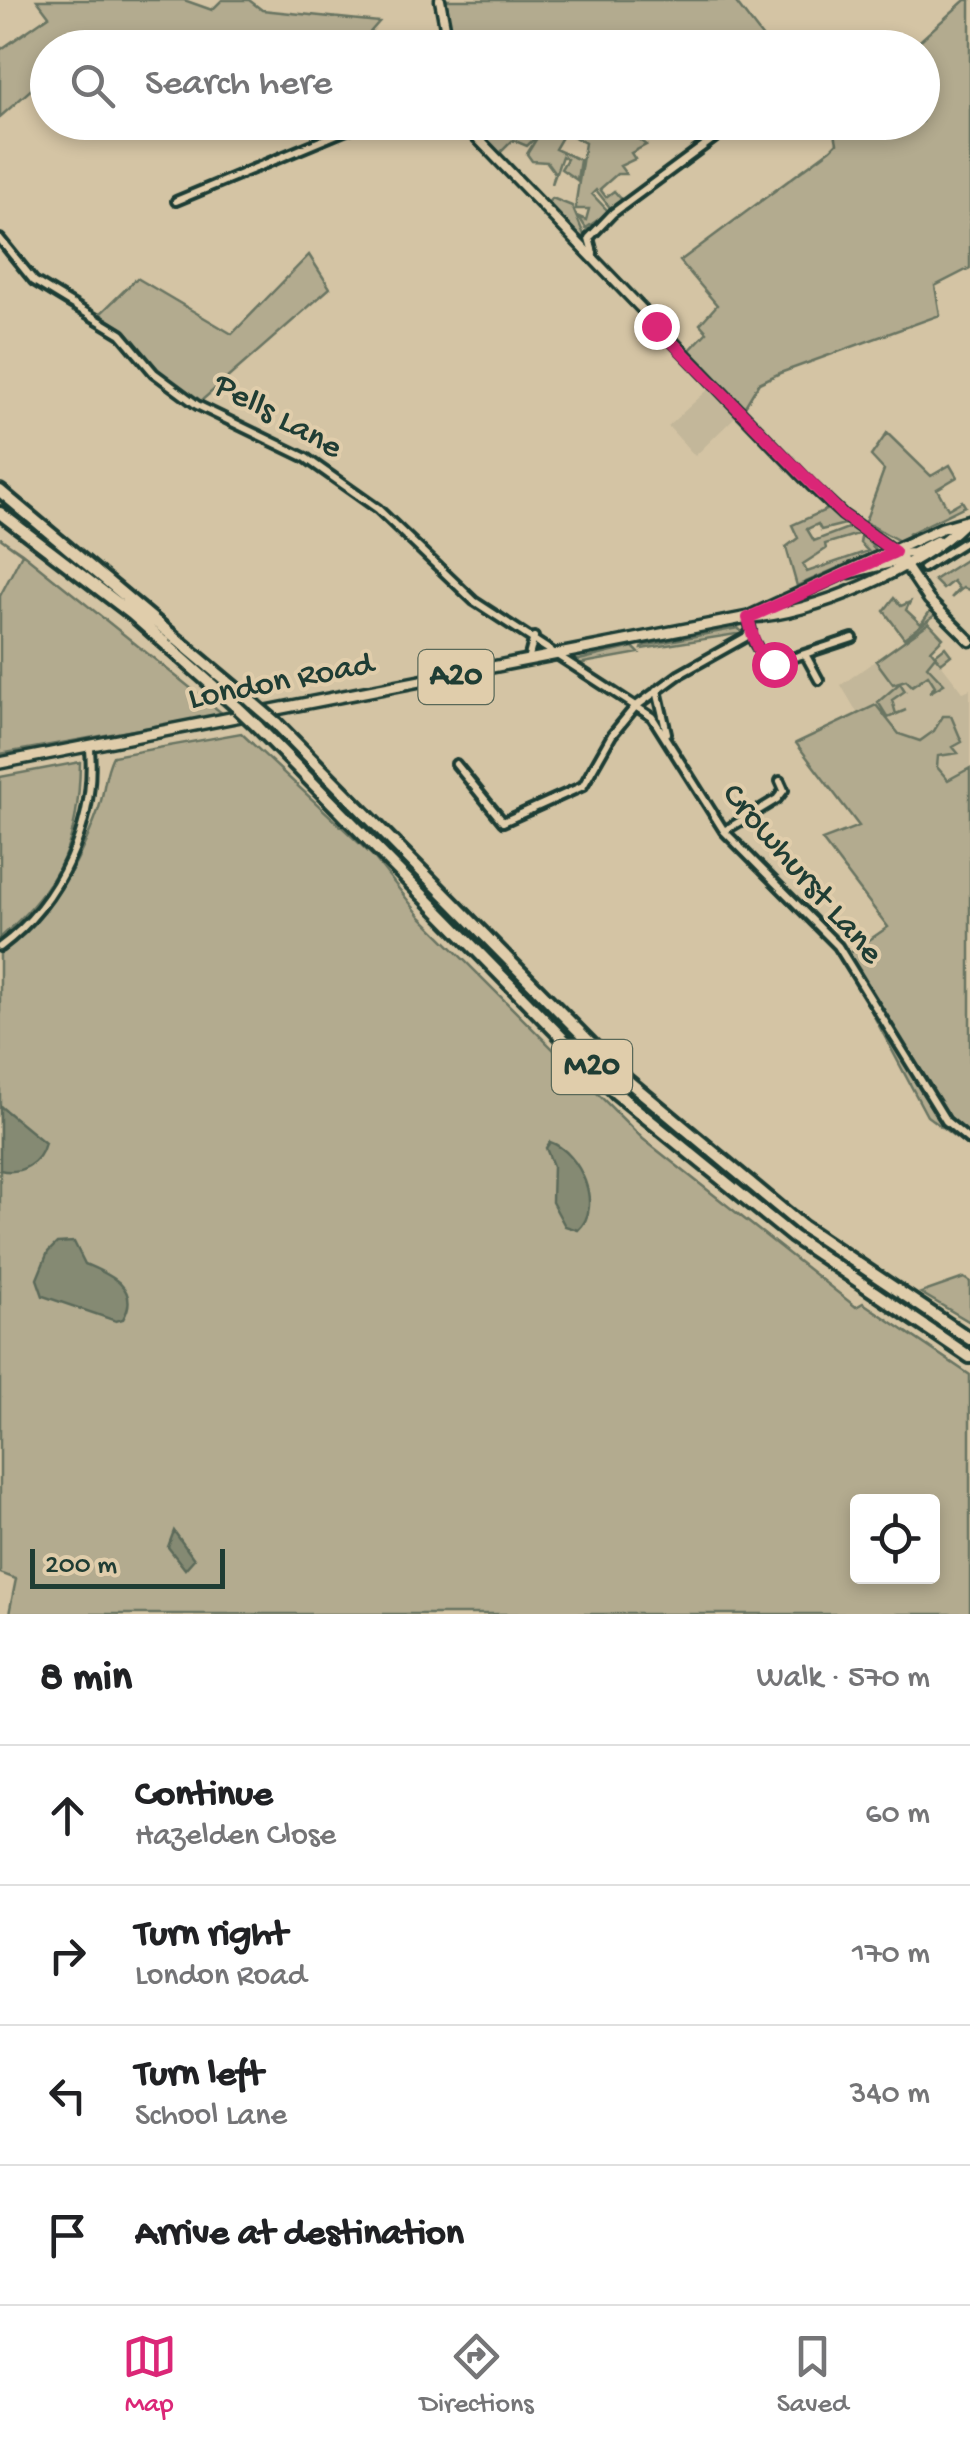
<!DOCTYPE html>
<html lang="en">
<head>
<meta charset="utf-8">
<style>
  body { margin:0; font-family:"Gochi Hand",sans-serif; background:#f6f6f6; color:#202124 }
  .controls { position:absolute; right:30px; bottom:30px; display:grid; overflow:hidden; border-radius:10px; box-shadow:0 5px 15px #0003 }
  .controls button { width:90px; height:90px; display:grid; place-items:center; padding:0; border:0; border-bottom:2px solid #e0e0e0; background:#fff; color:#202124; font:50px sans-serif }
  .scale { position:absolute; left:30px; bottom:25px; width:195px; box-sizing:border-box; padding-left:10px; border:5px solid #1f3d34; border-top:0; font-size:28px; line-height:35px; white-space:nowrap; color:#1f3d34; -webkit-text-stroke:8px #e0cdab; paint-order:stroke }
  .stop { position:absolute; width:30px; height:30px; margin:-22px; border:8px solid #db2777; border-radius:50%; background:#fff }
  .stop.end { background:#db2777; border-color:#fff; box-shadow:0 2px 10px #0008 }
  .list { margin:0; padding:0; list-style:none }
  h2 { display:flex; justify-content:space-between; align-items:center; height:130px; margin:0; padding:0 40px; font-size:42px }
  h2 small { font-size:32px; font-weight:400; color:#757577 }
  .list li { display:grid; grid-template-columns:65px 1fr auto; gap:30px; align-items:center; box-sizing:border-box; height:140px; padding:0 40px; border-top:2px solid #e0e0e0 }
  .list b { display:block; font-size:38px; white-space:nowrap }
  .list p { margin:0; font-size:32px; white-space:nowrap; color:#757577 }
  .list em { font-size:32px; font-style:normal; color:#757577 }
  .icon { flex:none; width:55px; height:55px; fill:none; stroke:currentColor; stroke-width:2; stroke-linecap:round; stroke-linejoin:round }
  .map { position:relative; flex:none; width:970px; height:1614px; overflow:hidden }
  .search { position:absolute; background:#fff; box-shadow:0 5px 15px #0003; left:30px; right:30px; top:30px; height:110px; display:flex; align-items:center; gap:25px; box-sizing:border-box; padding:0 35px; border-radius:55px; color:#757577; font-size:38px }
  .sheet { height:690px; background:#fff }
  nav { display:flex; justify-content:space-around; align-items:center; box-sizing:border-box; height:140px; border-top:2px solid #e0e0e0; background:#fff; font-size:28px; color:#757577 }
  nav a { display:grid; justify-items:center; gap:5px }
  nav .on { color:#db2777 }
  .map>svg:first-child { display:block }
</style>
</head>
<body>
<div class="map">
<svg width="970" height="1614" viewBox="0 0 970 1614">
  <rect width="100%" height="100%" fill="#d4c4a4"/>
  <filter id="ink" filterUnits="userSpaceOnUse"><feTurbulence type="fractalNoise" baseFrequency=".01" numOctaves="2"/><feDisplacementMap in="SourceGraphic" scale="20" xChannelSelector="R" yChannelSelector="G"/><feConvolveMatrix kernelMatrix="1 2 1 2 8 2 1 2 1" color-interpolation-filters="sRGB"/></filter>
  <g filter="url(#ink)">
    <path fill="#c3b79a" d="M712,386L737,415L695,456L668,426Z
      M903,641L935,656L963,692L970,689V768L938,786L796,743L858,714L841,685Z"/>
    <path fill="#b3ab8f" stroke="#697462" stroke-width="2.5" fill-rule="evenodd" d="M37,0H184L212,10L222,0H249L262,10L379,22L357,47L48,48L47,80L44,78L0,117V50L49,16Z
      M442,0H734L770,47L632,48L627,42L625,48L451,47Z
      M965,0H970V268L935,286L940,315L780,373L759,383L744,408L687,353L707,332L700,324L717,305L680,261L831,149L837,143L833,123L922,122V48L913,47Z
      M466,123H548L553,129L550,123H648L651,134L646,139L633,135L646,145L631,153L635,159L620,166L626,174H617L600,189L606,197L614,191L623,201L612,210L596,190L592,194L609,212L586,228L592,230L589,233L579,217L586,220L589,209H576V201L585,143L565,132L555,149L580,160L577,180L561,169L567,159L562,156L552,184L555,173L547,162L532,161L527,154L540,133L527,146L513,140L495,158Z
      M552,198L572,206L587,242L546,205Z
      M309,255L330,288L200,402L158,371L126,331L100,314L137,278L232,334Z
      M887,433L931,476L950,465L957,477L937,489L948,509L962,501L965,506L908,534H918L903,543L865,522L884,470L871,456Z
      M830,508L845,524L821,530L818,524L807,529L814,541L853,526L858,534L825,544L826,549L803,564L807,572L868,551L860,543L862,532L876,551L797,586L786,547L798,538L792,525Z
      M0,538L22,553L223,714L0,754V596L22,554Z
      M970,557V590L963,588L951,598L959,589L953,581L943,589L934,580Z
      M894,598L901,606L910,602L906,610L921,624L932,608L935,615L904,638L884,611Z
      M929,623L943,638L931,650L935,655L945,647L951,655L941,663L935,656L927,666L944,684L929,693L935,686L928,675L912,686L906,680L893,684L876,661Z
      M738,628L743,633L642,649L643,646Z
      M633,647L639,653L578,664L575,661Z
      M900,683L905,691L892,700L896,714L906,710L888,718L878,702Z
      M876,705L899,734L920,741L934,731L943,716H951L962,742L953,747L958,753L938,756L937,767L948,780L970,768V1148L927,1116L843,958L888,927L822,840L859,826L796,743Z
      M241,733L373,856L421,917L643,1139L856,1307L863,1303L970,1375V1614H9L16,1579L0,1573V952C51,915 78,867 99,808C105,790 104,773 113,756ZM858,1502H932V1576H858Z
      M80,762C79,842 62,884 0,938V777Z
      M964,1278L970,1282V1322L921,1293Z"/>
    <path fill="#858a73" stroke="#5c6b5a" stroke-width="2.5" d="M0,1106L45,1143C40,1164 20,1175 0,1170Z
      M550,1142C580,1152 604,1207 578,1230L565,1226L552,1202L553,1166L546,1148Z
      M74,1242L85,1264C108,1274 142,1287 123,1319L116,1321L43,1296L37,1279L48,1252L57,1243Z
      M174,1531L194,1559L185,1569L168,1547Z"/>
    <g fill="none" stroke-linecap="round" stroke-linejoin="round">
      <defs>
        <path id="street" d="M176,201L366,122
          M0,239L34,281L121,334L154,373L197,405L306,458L378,509L474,601L652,717L724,831L838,946L946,1121L970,1141
          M593,253L589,238L613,213L736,122
          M923,568L966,541
          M749,633L763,658L774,664L853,638
          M806,656L819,680
          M528,660L534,637
          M657,690L667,733
          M456,764L503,822L583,786L612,735L635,707L680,674L746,637L751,630L748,617
          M724,831L777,799L784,790L780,781
          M0,947C61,902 96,823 90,749"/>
        <path id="secondary" d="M440,0L449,48
          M462,122L812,486L843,515L898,554L929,600L970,641
          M898,554L913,553L936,541
          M850,573L903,560"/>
        <path id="primary" d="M750,616L942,528L970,520
          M0,763L748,617C812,615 919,568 964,523"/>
        <path id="highway" d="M0,491L255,705
          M0,513L132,614L238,708
          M276,723L628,1081L802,1226L970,1339
          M257,726L616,1093L793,1237L970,1357"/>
      </defs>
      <use href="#street" stroke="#1f3d34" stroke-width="14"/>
      <use href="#secondary" stroke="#1f3d34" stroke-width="15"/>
      <use href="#primary" stroke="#1f3d34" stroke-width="16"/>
      <use href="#highway" stroke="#1f3d34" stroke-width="18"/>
      <use href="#street" stroke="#e0cdab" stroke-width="6"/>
      <use href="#secondary" stroke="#e0cdab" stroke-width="8"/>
      <use href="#primary" stroke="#e0cdab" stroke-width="9"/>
      <use href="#highway" stroke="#e0cdab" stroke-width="10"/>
      <defs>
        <path id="highway-bridge" d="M255,705L276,723
          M238,708L257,726"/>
      </defs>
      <use href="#highway-bridge" stroke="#1f3d34" stroke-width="18" stroke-linecap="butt"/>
      <use href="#highway-bridge" stroke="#e0cdab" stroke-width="10"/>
    </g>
  </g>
  <g fill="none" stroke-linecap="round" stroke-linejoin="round" filter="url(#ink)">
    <path stroke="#db2777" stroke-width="12" d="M656,326L843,515L895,552L748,618C753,634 755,656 774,664"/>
  </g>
  <g text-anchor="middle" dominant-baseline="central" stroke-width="8" stroke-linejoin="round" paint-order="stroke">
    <g fill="#e0cdab" stroke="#596858" stroke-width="2.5">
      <rect x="418.5" y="650" width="75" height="54" rx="8"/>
      <rect x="552" y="1040" width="80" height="54" rx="8"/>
    </g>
    <g font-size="32" font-weight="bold" fill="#1f3d34">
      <text x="456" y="677">A20</text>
      <text x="592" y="1067">M20</text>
    </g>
    <g font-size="35" fill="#1f3d34" stroke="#e0cdab">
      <text transform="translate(277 418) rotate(29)">Pells Lane</text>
      <text transform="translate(281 683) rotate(-11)">London Road</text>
      <text transform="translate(801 875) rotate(49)">Crowhurst Lane</text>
    </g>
  </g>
</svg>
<div class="controls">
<button><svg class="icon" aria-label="locate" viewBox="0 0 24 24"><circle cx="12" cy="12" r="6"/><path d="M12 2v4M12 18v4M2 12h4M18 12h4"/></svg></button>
</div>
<div class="scale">200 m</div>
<div class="stop" style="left:774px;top:664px"></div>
<div class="stop end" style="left:656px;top:326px"></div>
<div class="search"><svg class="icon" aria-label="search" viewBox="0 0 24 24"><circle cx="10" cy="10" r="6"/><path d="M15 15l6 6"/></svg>Search here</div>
</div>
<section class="sheet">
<h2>8 min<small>Walk · 570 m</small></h2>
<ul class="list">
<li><svg class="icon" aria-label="ahead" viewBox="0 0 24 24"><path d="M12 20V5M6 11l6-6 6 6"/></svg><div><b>Continue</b><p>Hazelden Close</p></div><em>60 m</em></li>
<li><svg class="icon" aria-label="right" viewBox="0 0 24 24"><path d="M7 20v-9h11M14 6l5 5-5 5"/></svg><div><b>Turn right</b><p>London Road</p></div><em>170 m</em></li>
<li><svg class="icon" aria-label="left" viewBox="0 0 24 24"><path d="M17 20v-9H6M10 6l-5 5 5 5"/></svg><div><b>Turn left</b><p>School Lane</p></div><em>340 m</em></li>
<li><svg class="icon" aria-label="arrive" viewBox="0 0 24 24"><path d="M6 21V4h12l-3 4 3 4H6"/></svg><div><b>Arrive at destination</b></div></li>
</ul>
</section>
<nav>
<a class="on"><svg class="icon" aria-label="map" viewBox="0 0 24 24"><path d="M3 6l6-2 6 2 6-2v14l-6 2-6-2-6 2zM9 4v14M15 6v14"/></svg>Map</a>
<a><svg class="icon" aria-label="directions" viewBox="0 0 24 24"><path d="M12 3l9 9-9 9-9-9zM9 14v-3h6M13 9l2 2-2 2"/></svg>Directions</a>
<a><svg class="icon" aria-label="saved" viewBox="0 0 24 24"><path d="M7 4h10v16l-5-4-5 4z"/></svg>Saved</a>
</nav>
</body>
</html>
